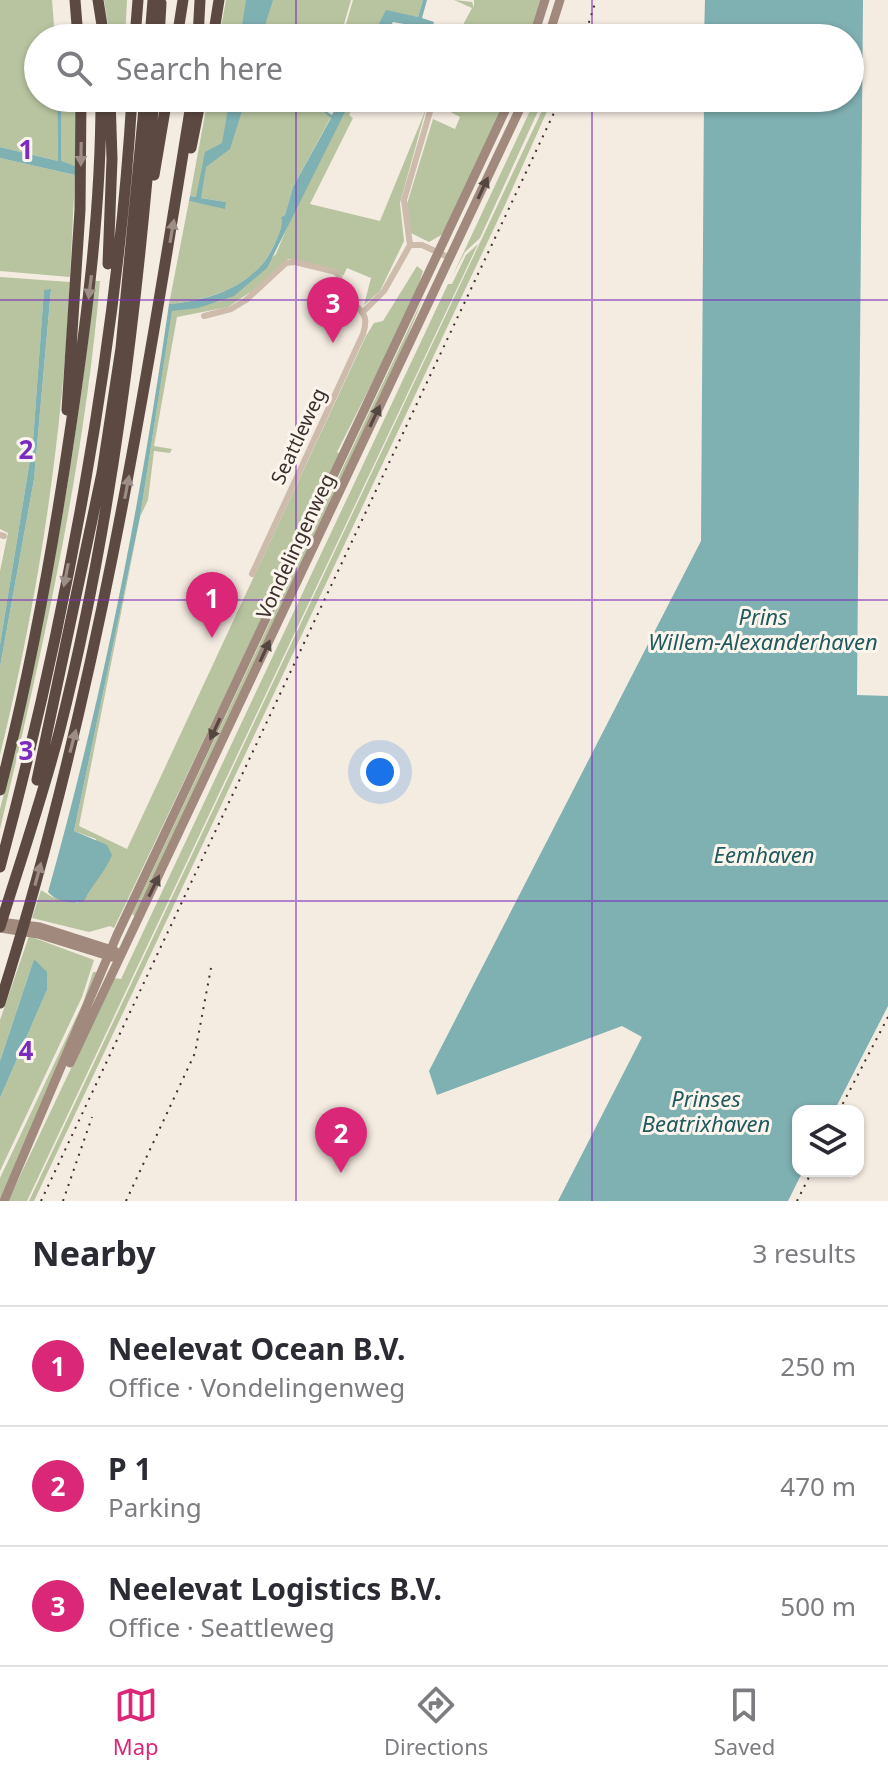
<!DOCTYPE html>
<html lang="en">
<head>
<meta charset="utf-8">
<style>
  body { margin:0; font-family:"Noto Sans",sans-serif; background:#f2f2f3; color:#2b2b33 }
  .controls { position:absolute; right:24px; bottom:24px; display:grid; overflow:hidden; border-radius:16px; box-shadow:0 2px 6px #0004 }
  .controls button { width:72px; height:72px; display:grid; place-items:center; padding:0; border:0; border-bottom:2px solid #e1e1e2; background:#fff; color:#2b2b33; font:40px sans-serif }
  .you { position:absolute; left:380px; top:772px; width:28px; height:28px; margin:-20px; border:6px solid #fff; border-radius:50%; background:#1a73e8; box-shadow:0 0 0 12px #1a73e833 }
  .badge { display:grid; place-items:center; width:52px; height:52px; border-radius:50%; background:#db2777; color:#fff; font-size:26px; font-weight:700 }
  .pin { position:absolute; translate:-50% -66px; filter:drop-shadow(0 2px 4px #0008) }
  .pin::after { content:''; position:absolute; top:42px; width:28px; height:24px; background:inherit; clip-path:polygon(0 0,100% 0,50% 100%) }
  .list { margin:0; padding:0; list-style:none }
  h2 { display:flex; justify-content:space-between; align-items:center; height:104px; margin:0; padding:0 32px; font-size:34px }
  h2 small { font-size:26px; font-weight:400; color:#7c7c81 }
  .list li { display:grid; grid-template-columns:52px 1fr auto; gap:24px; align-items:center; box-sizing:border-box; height:120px; padding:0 32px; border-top:2px solid #e1e1e2 }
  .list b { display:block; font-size:30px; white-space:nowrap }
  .list p { margin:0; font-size:26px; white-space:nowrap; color:#7c7c81 }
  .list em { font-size:26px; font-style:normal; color:#7c7c81 }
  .icon { flex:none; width:44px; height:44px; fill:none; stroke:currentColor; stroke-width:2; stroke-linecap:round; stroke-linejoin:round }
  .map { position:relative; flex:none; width:888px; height:1201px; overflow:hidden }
  .search { position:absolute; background:#fff; box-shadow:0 2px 6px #0004; left:24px; right:24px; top:24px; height:88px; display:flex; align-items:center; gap:20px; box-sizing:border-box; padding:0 28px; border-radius:44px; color:#7c7c81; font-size:30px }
  .sheet { height:464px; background:#fff }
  nav { display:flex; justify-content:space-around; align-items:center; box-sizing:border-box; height:112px; border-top:2px solid #e1e1e2; background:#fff; font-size:22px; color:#7c7c81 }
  nav a { display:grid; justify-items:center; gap:4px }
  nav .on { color:#db2777 }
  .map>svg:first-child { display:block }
</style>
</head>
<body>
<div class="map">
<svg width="888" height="1201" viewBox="0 0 888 1201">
  <rect width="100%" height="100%" fill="#f4ebe1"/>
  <path fill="#b8c4a0" d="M0,0H52L55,38H38V98H57L58,161L0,147Z
    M104,0H127L125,38H110Z
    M226,0H351L340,38H219Z
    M353,0H423L418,17L384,14L371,38H342Z
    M454,0L472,2L474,8V0H541L529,38H456L472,8Z
    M61,98H78L75,166L61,162Z
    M208,98H322L323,112L331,117L293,187L285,215L281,217C283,226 279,234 274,245C256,286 210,300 169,304L189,201L225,208V202L190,196Z
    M352,98H358L349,115L353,118L310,204L380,221L426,109L400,203L404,241L380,291L364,305L371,278L347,268L343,276L335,269L288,259L255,289L228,307L177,317L154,446L172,449L170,453L154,451L148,500L140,517L79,826L127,849L366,336L374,323L383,321L417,266L423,271L413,302L337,452L340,454L114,928L110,926L89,932L32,918L41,890L52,897L78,903C100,889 96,862 96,839L74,831L140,517L172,310L221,301L276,254L298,201Z
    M453,98H507L443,234L429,242L411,233L407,204L433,119L455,129L460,117L437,105L438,101L448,106Z
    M536,98H544L480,238L465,252L452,277Z
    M548,98H553L505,205L34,1201H29Z
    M0,158L75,175L70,277L0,271Z
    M478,244L27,1201H8L114,978L121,979L448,284H452L466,255Z
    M0,277L70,282C62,441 38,600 0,755V667L34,479L51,290L44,291L33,441L0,645V571L8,533L0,529Z
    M95,281H100C84,466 43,649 0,829V809C45,636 75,459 95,281Z
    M424,296L397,362L135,916L132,914Z
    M29,936L94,960L82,997L0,1171V1098L47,990L34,959L0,1061V1020Z
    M93,972H99L0,1201V1178L83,1003Z"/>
  <path fill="#7fb0b2" d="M246,0H273L261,38H240Z
    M423,0H427L422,18L434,22L432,29L393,22L383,38H371L386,10L418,17Z
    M705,0H863L857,695L888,696V1006L834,1111H798V1171H803L788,1201H558L642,1037L622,1026L437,1095L429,1071L701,541L704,98H850V38H704Z
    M57,98H61V161L75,166V175L0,158V147L58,161Z
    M230,98H246L230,149L206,167L201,198L226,202L225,209L189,201L190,196L196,197L205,152L222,143Z
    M322,98L323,109L332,115L341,98H352L267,268L234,296L198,308L172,311L140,517L74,831L107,845L112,855C104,874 93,883 84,901C73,905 55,901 48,892C102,700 141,502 169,304C210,301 257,285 274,245C279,234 283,226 281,217L285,215L293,187L331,118L321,110Z
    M51,289L34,479L0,667V645L33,441L44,290Z
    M34,959L47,972V990L0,1098V1061Z"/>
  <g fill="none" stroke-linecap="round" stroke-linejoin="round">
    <path stroke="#cdbbac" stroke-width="6" d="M410,245H422L450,258
      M364,311L384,291L410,245L404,200L434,98
      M204,316L231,309L246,300L286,263L295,262L336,272C342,280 344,294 351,301C363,313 369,315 363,334L252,574
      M0,535L4,536"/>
    <path stroke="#a18a7d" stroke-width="9" d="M533,38L545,0
      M548,38L560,0
      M0,922L40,927L115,951
      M0,928L38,934L112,957
      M70,1063L525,98
      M4,1201L117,935L511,98"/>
    <path stroke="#5c4a42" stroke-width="11" d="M75,0L78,38
      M98,0L104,38
      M135,38L138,0
      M150,38L153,0
      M159,38L161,3
      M177,38L183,0
      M198,38L200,0
      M213,38L219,0
      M191,148L201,98
      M154,175L167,98
      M108,264L112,159L110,98
      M67,410L80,210L81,98
      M37,780L102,473L121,348L145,98
      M0,790C31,670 53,548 71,425C87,317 101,208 101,98
      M0,867C65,625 117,348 132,98
      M0,927C20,862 43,796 60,729C112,523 137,310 154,98
      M0,1003C94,708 143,403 192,98"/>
    <path stroke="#3b302b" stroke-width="2" stroke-dasharray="2 6" stroke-linecap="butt" d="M584,38L596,0
      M839,1111L888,1017
      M41,1201L561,98
      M63,1201L92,1117
      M126,1201L195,1053L211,968
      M797,1201L812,1171"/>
  </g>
  <defs><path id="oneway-solid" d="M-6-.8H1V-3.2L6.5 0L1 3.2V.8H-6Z" transform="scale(2)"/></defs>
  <g fill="#9c8e87">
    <use href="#oneway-solid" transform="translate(81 154) rotate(91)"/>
    <use href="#oneway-solid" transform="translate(172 231) rotate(-80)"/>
    <use href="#oneway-solid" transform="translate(90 287) rotate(97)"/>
    <use href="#oneway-solid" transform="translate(127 487) rotate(-79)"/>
    <use href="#oneway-solid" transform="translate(66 575) rotate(101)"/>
    <use href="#oneway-solid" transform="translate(73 741) rotate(-75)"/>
    <use href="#oneway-solid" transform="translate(38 874) rotate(-75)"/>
  </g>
  <g fill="#544640">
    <use href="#oneway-solid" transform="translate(483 188) rotate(-65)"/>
    <use href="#oneway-solid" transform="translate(375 416) rotate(-65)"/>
    <use href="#oneway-solid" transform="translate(265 651) rotate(-65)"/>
    <use href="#oneway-solid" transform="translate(215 729) rotate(115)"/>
    <use href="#oneway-solid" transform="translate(154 886) rotate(-64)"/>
  </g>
  <path fill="none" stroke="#7b2cbf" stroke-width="2" stroke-opacity="0.55" d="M296,0V38M592,0V38M296,98V1201M592,98V1201M0,300H888M0,600H888M0,901H888"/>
  <g text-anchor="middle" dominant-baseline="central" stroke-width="6" stroke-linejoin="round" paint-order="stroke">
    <g font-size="20" fill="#3b302b" stroke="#fbf5ee">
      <text transform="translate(298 436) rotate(-65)">Seattleweg</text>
      <text transform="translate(295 546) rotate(-65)">Vondelingenweg</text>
    </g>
    <g font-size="22" font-style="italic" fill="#1f5a5e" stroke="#fbf5ee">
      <text x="763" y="616">Prins<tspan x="763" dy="25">Willem-Alexanderhaven</tspan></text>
      <text x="764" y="854">Eemhaven</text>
      <text x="706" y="1098">Prinses<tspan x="706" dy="25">Beatrixhaven</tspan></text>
    </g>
  </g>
  <g font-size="26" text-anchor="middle" font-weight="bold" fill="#7b2cbf" stroke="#fbf5ee" stroke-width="6" stroke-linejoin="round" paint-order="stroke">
    <text x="26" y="159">1</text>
    <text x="26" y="459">2</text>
    <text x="26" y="760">3</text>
    <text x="26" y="1060">4</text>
  </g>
</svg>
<div class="controls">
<button><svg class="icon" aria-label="layers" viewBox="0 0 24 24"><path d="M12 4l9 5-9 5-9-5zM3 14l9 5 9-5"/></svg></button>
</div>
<div class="you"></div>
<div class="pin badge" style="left:212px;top:638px">1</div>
<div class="pin badge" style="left:341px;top:1173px">2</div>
<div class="pin badge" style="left:333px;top:343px">3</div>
<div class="search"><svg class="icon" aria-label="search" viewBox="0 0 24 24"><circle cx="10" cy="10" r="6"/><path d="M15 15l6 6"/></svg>Search here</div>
</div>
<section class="sheet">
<h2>Nearby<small>3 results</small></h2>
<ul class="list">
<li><span class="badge">1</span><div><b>Neelevat Ocean B.V.</b><p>Office · Vondelingenweg</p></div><em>250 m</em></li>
<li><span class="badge">2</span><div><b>P 1</b><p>Parking</p></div><em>470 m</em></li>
<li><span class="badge">3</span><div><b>Neelevat Logistics B.V.</b><p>Office · Seattleweg</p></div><em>500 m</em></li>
</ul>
</section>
<nav>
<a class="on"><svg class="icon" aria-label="map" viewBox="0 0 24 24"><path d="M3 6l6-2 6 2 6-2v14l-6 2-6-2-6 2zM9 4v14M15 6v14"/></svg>Map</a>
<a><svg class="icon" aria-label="directions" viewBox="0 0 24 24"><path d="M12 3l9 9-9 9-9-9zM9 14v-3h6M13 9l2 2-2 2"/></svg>Directions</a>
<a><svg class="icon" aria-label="saved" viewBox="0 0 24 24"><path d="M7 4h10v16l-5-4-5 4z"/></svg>Saved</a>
</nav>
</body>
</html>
